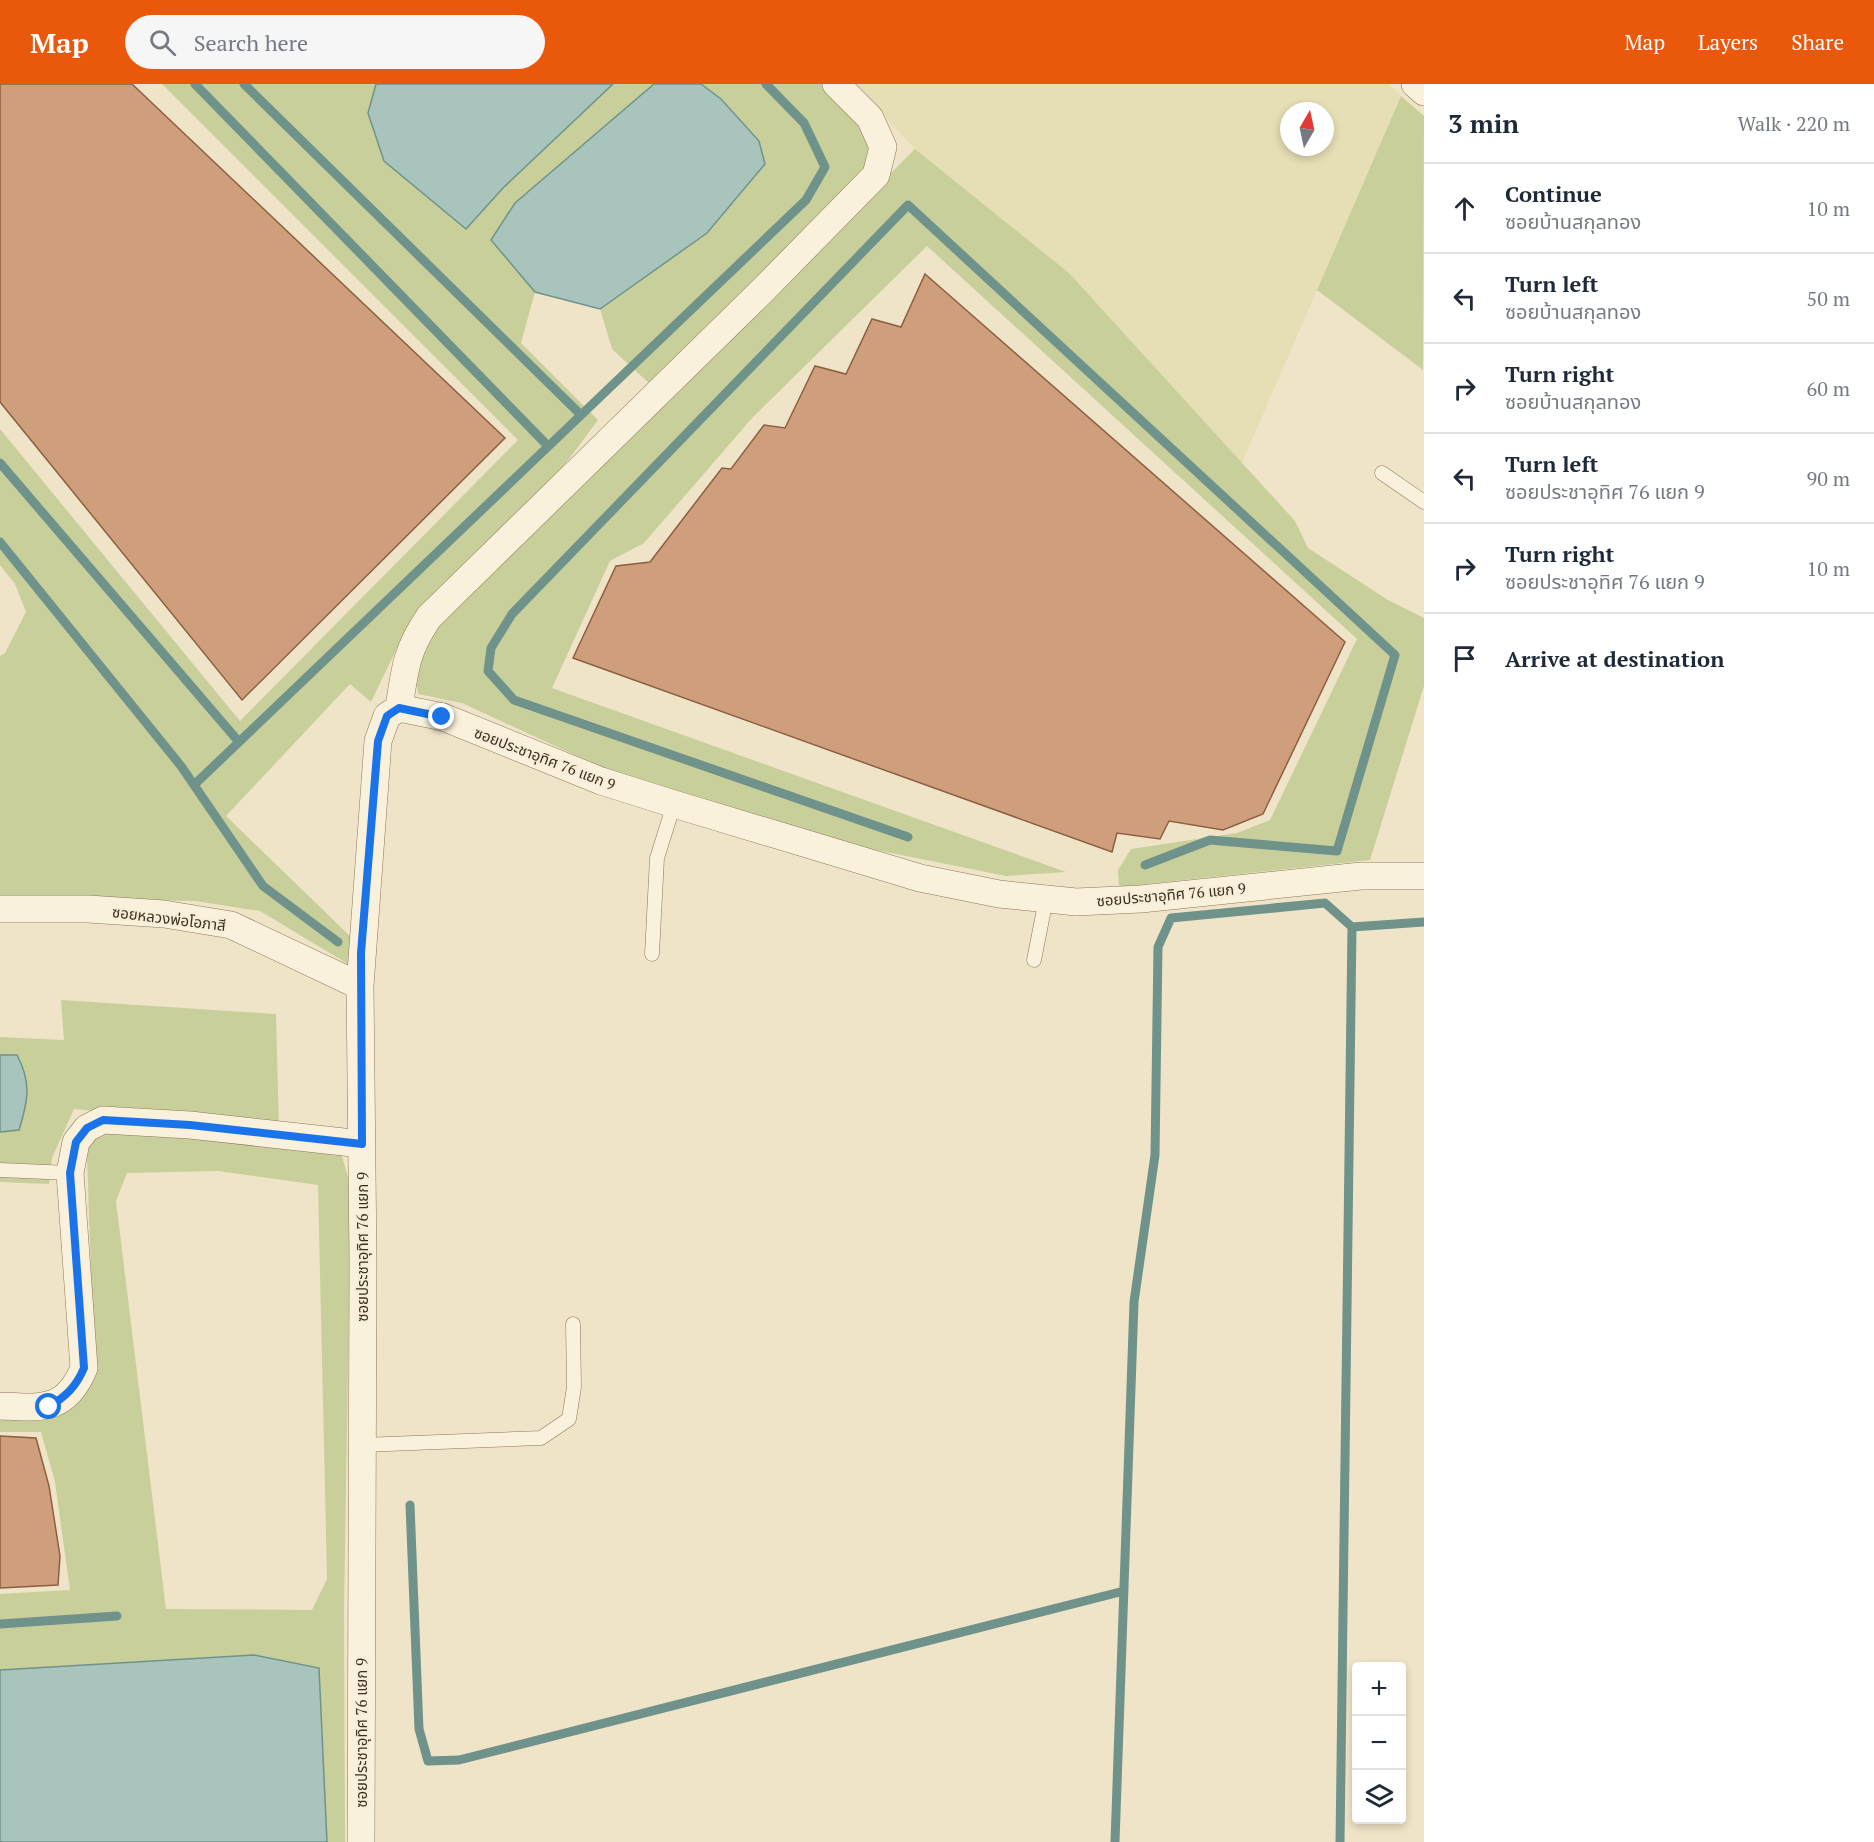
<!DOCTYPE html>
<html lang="en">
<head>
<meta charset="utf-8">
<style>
  body { margin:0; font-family:"PT Serif","Noto Sans Thai",serif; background:#f6f6f7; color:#1f2937 }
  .controls { position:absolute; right:18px; bottom:18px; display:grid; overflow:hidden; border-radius:6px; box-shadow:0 3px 9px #0003 }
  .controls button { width:54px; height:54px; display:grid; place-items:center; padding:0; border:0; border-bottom:2px solid #e0e1e3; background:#fff; color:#1f2937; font:30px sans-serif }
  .compass { position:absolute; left:1280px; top:18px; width:54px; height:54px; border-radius:50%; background:#fff; box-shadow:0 3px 9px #0003; rotate:9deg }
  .stop { position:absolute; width:18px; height:18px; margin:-14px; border:4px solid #1a73e8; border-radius:50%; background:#fff }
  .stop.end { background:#1a73e8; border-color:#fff; box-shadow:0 2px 6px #0008 }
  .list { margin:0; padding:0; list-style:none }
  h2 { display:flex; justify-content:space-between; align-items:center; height:78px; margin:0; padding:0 24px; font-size:26px }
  h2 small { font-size:20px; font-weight:400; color:#747a83 }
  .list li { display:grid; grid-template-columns:39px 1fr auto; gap:18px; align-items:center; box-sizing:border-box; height:90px; padding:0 24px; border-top:2px solid #e0e1e3 }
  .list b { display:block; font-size:22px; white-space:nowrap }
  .list p { margin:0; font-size:20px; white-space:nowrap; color:#747a83 }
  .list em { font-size:20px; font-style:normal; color:#747a83 }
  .icon { flex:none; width:33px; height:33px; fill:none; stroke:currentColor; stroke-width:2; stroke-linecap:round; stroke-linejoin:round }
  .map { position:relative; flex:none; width:1424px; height:1758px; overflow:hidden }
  header { display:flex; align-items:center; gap:36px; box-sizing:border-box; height:84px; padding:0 30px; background:#ea580c; color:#fff }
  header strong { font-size:28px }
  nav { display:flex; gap:33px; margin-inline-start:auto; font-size:21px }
  .search { width:420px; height:54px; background:#f6f6f7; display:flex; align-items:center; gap:15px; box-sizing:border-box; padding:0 21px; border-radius:33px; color:#747a83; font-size:22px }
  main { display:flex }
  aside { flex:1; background:#fff }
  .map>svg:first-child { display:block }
</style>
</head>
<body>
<header>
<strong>Map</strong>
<div class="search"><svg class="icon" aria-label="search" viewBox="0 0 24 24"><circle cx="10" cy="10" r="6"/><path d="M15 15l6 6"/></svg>Search here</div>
<nav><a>Map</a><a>Layers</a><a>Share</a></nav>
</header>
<main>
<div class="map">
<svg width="1424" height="1758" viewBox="0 0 1424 1758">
  <rect width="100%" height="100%" fill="#f0e4c8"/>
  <path fill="#e6deb5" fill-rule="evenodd" d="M855,0H1388L1401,12L1242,379L1069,189L915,65ZM1289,27H1325V63H1289Z"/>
  <path fill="#c9cf9b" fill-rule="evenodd" d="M162,0H654L515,119L491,156L535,208L521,259L598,336L557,391L499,450L399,560L371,618L350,600L226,732L353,855L348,880L260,827L195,817L0,814V572L5,569L26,528L15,500L0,481V345L240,637L518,356Z
    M701,0H825L863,38L872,61L865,89L652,302L612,265L600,225L707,149L721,15Z
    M1401,12L1424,32L1423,286L1317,206Z
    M915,65L1069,189L1295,437L1308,464L1388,516L1424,534V602L1370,776L1119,803L1118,786L1131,765L1237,749L1270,736L1357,555L927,162L753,333L644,459L610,477L552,604L1066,788L1006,792L851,761L616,690L462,619L418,610L414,580L424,557Z
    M61,916L276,930L279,1044L74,1025L52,1074L49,1100L0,1098V1048L19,1046L17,971H0V953L64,956Z
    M132,1048L340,1066L351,1103L344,1525L345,1758H327L319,1584L254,1571L0,1586V1510L70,1506L55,1398L41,1348H0V1330L55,1332L88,1306L94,1287L87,1069L92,1056L109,1049ZM218,1087L318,1101L327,1495L312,1526L166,1525L116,1117L127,1089Z"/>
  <path fill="#a9c4bc" stroke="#6f938a" stroke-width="1.5" d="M376,0H613L503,104L466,145L384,77L368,29Z
    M654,0H701L721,15L759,57L765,80L707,149L600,225L535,208L491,156L515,119Z
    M0,971H17C32,999 28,1017 19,1046L0,1048Z
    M254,1571L319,1584L327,1758H0V1586Z"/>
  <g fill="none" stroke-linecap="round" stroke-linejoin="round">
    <path stroke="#6f938a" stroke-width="9" d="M195,0L548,362
      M244,0L581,331
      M0,379L239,658
      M0,458L181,682L263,802L338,858
      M194,701L806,116L825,83L804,39L766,0
      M908,753L514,616L488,587L491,564L512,530L908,121L1395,571L1337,767L1210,756L1145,781
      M410,1421L419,1645L428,1677L459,1676L1124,1507
      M0,1540L117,1532
      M1115,1758L1134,1218L1155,1071L1158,863L1171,834L1325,819L1352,843L1424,838
      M1340,1758L1352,843"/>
  </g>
  <path fill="#cf9f7d" stroke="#8d5f41" stroke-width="1.5" d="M0,0H132L505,354L242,616L0,318Z
    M925,190L1345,558L1263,730L1223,746L1169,737L1160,755L1117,749L1112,768L573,574L616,482L650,478L722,384L731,385L764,341L785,344L815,282L846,290L872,235L901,243Z
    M0,1352L36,1354L49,1402L60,1472L58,1501L0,1504Z"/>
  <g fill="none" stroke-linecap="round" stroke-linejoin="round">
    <defs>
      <path id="service" d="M1382,389L1424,418
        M652,870L657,774L674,720
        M1034,876L1046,815
        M0,1086L70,1089
        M362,1361L541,1354L569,1335L574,1303L573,1240"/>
      <path id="minor" d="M1415,0L1424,8
        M399,624C405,584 406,567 429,533L762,207L876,91L883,63L870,34L836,0
        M0,825H88L164,830L231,841L360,902
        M0,1322C41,1324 66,1328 84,1284L70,1089L76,1058L87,1044L103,1036L190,1041L362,1060
        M361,1758L363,1177L360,902L378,657L387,632L399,624L443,633L601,697L674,720L920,794L999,810L1076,818L1141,815L1361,792H1424"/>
    </defs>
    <use href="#service" stroke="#8d765c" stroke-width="15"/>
    <use href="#minor" stroke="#8d765c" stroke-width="28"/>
    <use href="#service" stroke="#faf1dc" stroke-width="14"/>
    <use href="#minor" stroke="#faf1dc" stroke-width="27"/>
  </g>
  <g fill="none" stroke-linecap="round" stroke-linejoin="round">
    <path stroke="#1a73e8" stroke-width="8" d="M49,1323C66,1312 76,1303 84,1284L70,1089L76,1058L87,1044L103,1036L190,1041L362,1060L361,869L378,657L387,632L399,624L442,633"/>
  </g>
  <g text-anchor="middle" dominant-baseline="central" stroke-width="4.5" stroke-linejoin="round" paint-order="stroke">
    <g font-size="15" fill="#3d2e20" stroke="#f7eed8">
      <text transform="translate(545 674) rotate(21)">ซอยประชาอุทิศ 76 แยก 9</text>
      <text transform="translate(1171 810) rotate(-5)">ซอยประชาอุทิศ 76 แยก 9</text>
      <text transform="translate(169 834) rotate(7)">ซอยหลวงพ่อโอภาสี</text>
      <text transform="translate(362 1163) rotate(-90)">ซอยประชาอุทิศ 76 แยก 9</text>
      <text transform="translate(361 1649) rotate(-90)">ซอยประชาอุทิศ 76 แยก 9</text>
    </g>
  </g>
</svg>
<div class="controls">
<button>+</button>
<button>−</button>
<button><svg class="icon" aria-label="layers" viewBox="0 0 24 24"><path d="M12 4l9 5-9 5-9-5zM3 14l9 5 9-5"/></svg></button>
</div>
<svg class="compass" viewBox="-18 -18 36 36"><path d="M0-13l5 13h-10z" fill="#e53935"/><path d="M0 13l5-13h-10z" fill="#747a83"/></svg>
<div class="stop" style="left:49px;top:1323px"></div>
<div class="stop end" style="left:442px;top:633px"></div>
</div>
<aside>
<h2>3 min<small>Walk · 220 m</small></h2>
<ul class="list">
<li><svg class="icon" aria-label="ahead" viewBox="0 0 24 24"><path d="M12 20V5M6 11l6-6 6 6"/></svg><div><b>Continue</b><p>ซอยบ้านสกุลทอง</p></div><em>10 m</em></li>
<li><svg class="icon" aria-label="left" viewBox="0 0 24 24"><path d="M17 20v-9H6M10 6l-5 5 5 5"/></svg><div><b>Turn left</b><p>ซอยบ้านสกุลทอง</p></div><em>50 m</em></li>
<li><svg class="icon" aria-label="right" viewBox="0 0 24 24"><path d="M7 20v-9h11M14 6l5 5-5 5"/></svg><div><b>Turn right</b><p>ซอยบ้านสกุลทอง</p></div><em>60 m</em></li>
<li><svg class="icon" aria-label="left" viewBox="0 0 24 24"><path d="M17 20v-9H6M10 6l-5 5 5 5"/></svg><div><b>Turn left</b><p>ซอยประชาอุทิศ 76 แยก 9</p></div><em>90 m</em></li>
<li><svg class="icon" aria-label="right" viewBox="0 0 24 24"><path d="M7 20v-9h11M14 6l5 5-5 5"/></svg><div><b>Turn right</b><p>ซอยประชาอุทิศ 76 แยก 9</p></div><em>10 m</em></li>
<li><svg class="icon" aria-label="arrive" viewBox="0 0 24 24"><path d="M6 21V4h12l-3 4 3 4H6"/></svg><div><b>Arrive at destination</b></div></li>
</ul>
</aside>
</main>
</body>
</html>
